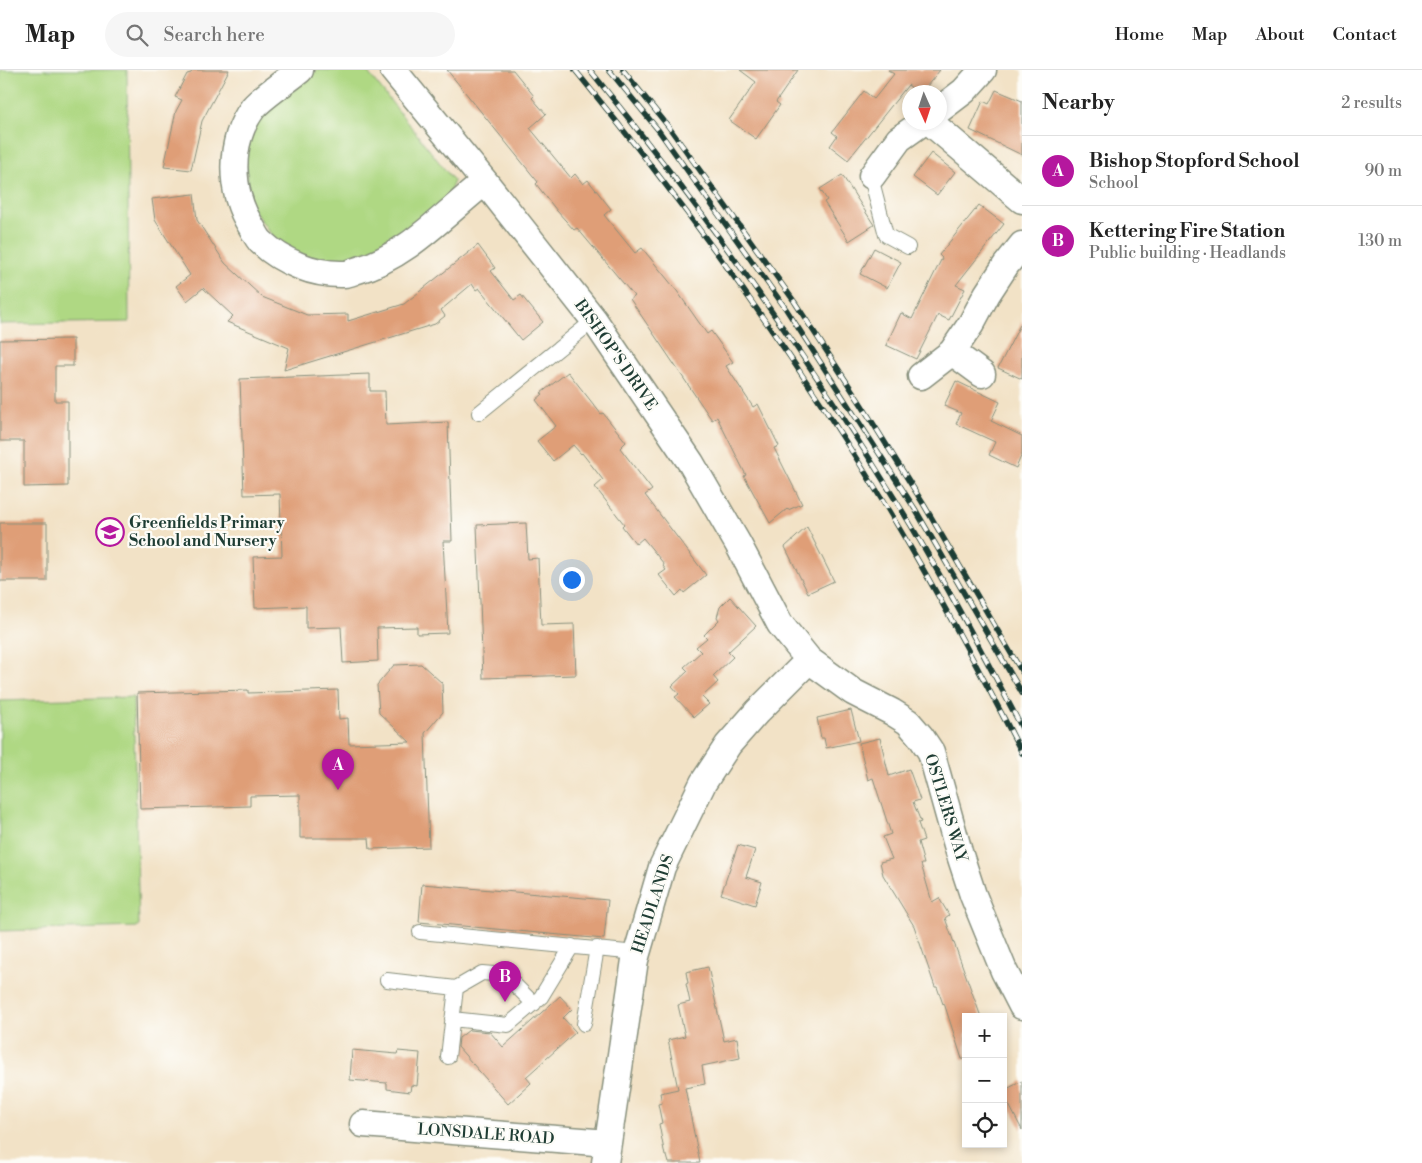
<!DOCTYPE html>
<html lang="en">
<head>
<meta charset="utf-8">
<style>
  body { margin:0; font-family:"Libre Bodoni",serif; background:#f6f6f6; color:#222 }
  .controls { position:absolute; right:15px; bottom:15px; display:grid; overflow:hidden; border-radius:0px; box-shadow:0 2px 8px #0003 }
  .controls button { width:45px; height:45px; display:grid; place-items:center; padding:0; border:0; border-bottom:1px solid #e0e0e0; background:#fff; color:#222; font:25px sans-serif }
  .compass { position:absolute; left:902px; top:15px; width:45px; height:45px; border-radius:50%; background:#fff; box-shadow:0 2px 8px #0003; rotate:177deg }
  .you { position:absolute; left:571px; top:509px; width:18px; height:18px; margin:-12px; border:4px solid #fff; border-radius:50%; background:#1a73e8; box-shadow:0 0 0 8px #1a73e833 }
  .badge { display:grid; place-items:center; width:32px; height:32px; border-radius:50%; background:#b5179e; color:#fff; font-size:16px; font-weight:700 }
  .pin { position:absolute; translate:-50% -41px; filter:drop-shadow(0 1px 2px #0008) }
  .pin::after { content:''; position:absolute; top:26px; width:18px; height:15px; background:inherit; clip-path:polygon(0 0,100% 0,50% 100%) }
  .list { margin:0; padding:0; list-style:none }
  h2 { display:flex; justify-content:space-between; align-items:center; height:65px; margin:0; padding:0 20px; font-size:21px }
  h2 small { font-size:16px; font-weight:400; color:#767676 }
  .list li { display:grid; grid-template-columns:32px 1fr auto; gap:15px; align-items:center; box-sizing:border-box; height:70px; padding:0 20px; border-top:1px solid #e0e0e0 }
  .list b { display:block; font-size:19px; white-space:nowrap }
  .list p { margin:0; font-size:16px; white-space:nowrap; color:#767676 }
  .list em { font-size:16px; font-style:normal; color:#767676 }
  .icon { flex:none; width:28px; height:28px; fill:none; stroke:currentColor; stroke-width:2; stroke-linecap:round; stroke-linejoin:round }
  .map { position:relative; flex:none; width:1022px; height:1093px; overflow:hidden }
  header { display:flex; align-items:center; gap:30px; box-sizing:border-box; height:70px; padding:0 25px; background:#fff; border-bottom:1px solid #e0e0e0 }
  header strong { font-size:24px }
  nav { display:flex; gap:28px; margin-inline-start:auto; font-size:18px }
  .search { width:350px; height:45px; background:#f6f6f6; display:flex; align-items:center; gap:12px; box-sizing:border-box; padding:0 18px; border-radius:28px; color:#767676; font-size:19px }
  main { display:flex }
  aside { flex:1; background:#fff }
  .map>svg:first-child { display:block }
</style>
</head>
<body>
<header>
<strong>Map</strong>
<div class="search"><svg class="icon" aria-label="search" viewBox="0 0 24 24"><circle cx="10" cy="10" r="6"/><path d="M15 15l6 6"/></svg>Search here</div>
<nav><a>Home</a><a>Map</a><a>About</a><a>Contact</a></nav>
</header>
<main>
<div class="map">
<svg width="1022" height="1093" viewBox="0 0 1022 1093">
  <rect width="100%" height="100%" fill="#fdfcf7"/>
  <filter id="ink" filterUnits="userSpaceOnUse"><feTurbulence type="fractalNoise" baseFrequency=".02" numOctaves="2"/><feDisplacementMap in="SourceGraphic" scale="10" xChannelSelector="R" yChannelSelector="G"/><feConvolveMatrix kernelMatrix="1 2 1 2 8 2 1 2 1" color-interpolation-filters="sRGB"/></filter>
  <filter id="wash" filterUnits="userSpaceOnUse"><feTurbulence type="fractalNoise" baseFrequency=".0096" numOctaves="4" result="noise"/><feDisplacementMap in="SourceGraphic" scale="20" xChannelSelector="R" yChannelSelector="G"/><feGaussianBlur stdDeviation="1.12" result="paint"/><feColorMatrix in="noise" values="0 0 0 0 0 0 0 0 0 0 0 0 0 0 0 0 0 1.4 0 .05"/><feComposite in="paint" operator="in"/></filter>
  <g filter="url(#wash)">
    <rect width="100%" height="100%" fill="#f2e2c6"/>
    <path fill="#afd883" stroke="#678a5c" d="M0,0H127L129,252L0,254Z
      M317,0H366L454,111L447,129L394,173L352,192H315L280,176L251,137L245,86L257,51L282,25Z
      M133,627L139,857L0,861V631Z"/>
    <g id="blocks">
      <path fill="#df9e77" d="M193,0H229L202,51L191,100L164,97L176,41L182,30L175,27L187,4L191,3Z
        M447,0H513L534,26L532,28L546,44L530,58L571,108L575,104L583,114L588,110L611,139L604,145L635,183L642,178L677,221L707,264L711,261L733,292L726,296L753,337L758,334L779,376L774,378L802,434L788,440L787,439L770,453L744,406L746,405L717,347L712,350L701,334L630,229L634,226L577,158L574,160L557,141L536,114L538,112Z
        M740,0H798L776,32L780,35L756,69L729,50L756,12Z
        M888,0H940L922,22H917L908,15L848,90L830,76L837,66L832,62L864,21L874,29L894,4Z
        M996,20L1022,31V85L970,60L983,31L989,34Z
        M931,83L955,102L937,125L913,107Z
        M842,105L874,155L849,171L824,132L827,130L820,119Z
        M194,124L197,150L225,193L262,227L307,245L348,244V251L404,234L478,175L495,198L491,201L514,230L521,225L543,252L521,270L479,218L476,220L472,214L441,240L445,246L435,254L284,300L289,278L227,252L233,246L203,218L187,231L176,216L190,205L155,150L152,129Z
        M979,135L1004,154L956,215L965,219L949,250L938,245L916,289L886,275L901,243L912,249L942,188L939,185Z
        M874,178L901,192L887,218L860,204Z
        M1022,251V309L998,298Z
        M73,269V296H55V331H68V416L24,417V371H0V270Z
        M568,302L601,344L603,343L626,372L620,378L652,420L645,425L706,505L684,523L682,520L676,526L659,505L666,500L663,496L664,494L643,468L636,474L622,456L624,454L595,417L603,410L582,383L581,384L573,375L553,391L537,371L556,356L536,330L543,324L541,323Z
        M370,304V321H385L386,355L448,352L452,471H443L448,563L417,564V557L377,558L378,591L343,593L341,557L306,558V536L255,538L253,487L282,486L280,424L244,425L240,309Z
        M956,311L1000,332L991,351L1022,366V384L1016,398L989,385L995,372L956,354L961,343L944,336Z
        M0,453H47V511H0Z
        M526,453L528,489L538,488L541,555L574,554L576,605L483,608L477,455Z
        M807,457L834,511L808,523L785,477Z
        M730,527L756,556L728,582L733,587L713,606L718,612L702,627L709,634L694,647L675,627L679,624L672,616L688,601L684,597L701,582L696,577L707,568L704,565L719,550L717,547L720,537Z
        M421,594L442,613L443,642L425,663L429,777L370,779L369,768H300V725L250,726V736L140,739L137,623L248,620V623L338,620L339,649L348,648L349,674L410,672L379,643L377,615L394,595Z
        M851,640L859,671L826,678L824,668H821L817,648Z
        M880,668L889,706L909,699L920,730L913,732L921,752L918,753L924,770L918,772L924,794H921L932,832L939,828L949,845L945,848L981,947H966V989H962L944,933L943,934L937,917H935L914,856L883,805L880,792L892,789L883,767L891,764L873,708L868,710L859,673Z
        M738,775L755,780L746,807L762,812L755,835L721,824Z
        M422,814L608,830L604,869L419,852Z
        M708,897L724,971L737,968L740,988L702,996L705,1014L685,1018L700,1093H669L667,1086H665L659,1054L662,1053L658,1034L662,1033L660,1023L678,1019L668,970L685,966L678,935L690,932L686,914L688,913L686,902Z
        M560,926L572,939L563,948L576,962L526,1007L531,1013L508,1034L458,977L459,968L469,960L490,962L503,977Z
        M352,980L397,984L398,981L420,983L417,1016L411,1015L410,1022L387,1019V1013L350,1010Z
        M1022,1011V1060L1003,1023V1021Z"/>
    </g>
  </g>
  <g filter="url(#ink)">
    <use href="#blocks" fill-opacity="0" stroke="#88907d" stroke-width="1"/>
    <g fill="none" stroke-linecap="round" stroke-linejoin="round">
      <defs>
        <path id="service" d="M872,106L873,115L886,165L908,177
          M479,343L594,250
          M420,862L637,883
          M387,910L456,918
          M452,949L508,955L541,927L572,876
          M584,954L597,878
          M448,987L456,918L482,903L505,905L534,934"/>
        <path id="minor" d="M300,0C288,10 262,27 253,38C228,72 229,121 251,156C254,161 257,168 261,172C282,192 314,205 344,204C349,204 354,201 358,200C407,187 446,142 485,112
          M393,0L485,112L594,250L691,393L738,474L780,554L809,590L853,622L892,642L908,652L921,667L931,682L959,782L973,825L1004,901L1022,936
          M939,40L964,21L983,0
          M930,52L1022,130
          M872,106L899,69L923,52
          M952,282L982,304
          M921,306L952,282L971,254L987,224L1006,195L1022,175
          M363,1054L608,1073
          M605,1093L635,890L662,797L703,713L728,675L757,642L809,590"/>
      </defs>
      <use href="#service" stroke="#88907d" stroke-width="16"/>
      <use href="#minor" stroke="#88907d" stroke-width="29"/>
      <use href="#service" stroke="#fff" stroke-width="14"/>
      <use href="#minor" stroke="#fff" stroke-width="26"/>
      <defs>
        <path id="rail" d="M575,0C692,143 801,294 896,453C941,528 982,605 1022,683
          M590,0C705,142 811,291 906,447C947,515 985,587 1022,658
          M609,0L659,61L786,239L915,439L1022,623
          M623,0L668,56L794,231L861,334L924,435L1022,602"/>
      </defs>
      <use href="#rail" stroke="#1f3d34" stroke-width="5.5"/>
      <use href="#rail" stroke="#fdfcf7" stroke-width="4" stroke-dasharray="11" stroke-linecap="butt"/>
    </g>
  </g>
  <defs>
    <symbol id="school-ring" viewBox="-11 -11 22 22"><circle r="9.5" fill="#fdfcf7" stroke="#b5179e" stroke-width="1.5"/><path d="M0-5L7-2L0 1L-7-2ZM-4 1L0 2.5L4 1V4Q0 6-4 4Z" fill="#b5179e"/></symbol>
  </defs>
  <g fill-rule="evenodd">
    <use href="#school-ring" x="94" y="446" width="32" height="32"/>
  </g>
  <g text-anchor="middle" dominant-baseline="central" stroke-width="4.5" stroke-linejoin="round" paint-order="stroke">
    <g font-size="16" fill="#1f3d34" stroke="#fdfcf7">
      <text transform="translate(616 285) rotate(55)">BISHOP'S DRIVE</text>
      <text transform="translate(946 738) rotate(73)">OSTLERS WAY</text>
      <text transform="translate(653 834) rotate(-72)">HEADLANDS</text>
      <text transform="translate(486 1064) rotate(4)">LONSDALE ROAD</text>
    </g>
    <g font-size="16" font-weight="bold" fill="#1f3d34" stroke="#fdfcf7" text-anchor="start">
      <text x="129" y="453">Greenfields Primary<tspan x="129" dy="18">School and Nursery</tspan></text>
    </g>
  </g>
</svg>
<div class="controls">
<button>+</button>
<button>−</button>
<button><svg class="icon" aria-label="locate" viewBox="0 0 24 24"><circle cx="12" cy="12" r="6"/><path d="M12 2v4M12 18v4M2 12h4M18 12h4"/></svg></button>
</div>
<svg class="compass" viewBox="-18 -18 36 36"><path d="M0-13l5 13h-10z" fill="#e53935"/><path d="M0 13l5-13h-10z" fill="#767676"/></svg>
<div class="you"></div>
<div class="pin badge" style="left:338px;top:720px">A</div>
<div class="pin badge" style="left:505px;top:932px">B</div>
</div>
<aside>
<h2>Nearby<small>2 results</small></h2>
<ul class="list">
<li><span class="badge">A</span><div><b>Bishop Stopford School</b><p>School</p></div><em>90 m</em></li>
<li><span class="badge">B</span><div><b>Kettering Fire Station</b><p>Public building · Headlands</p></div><em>130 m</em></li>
</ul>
</aside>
</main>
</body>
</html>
